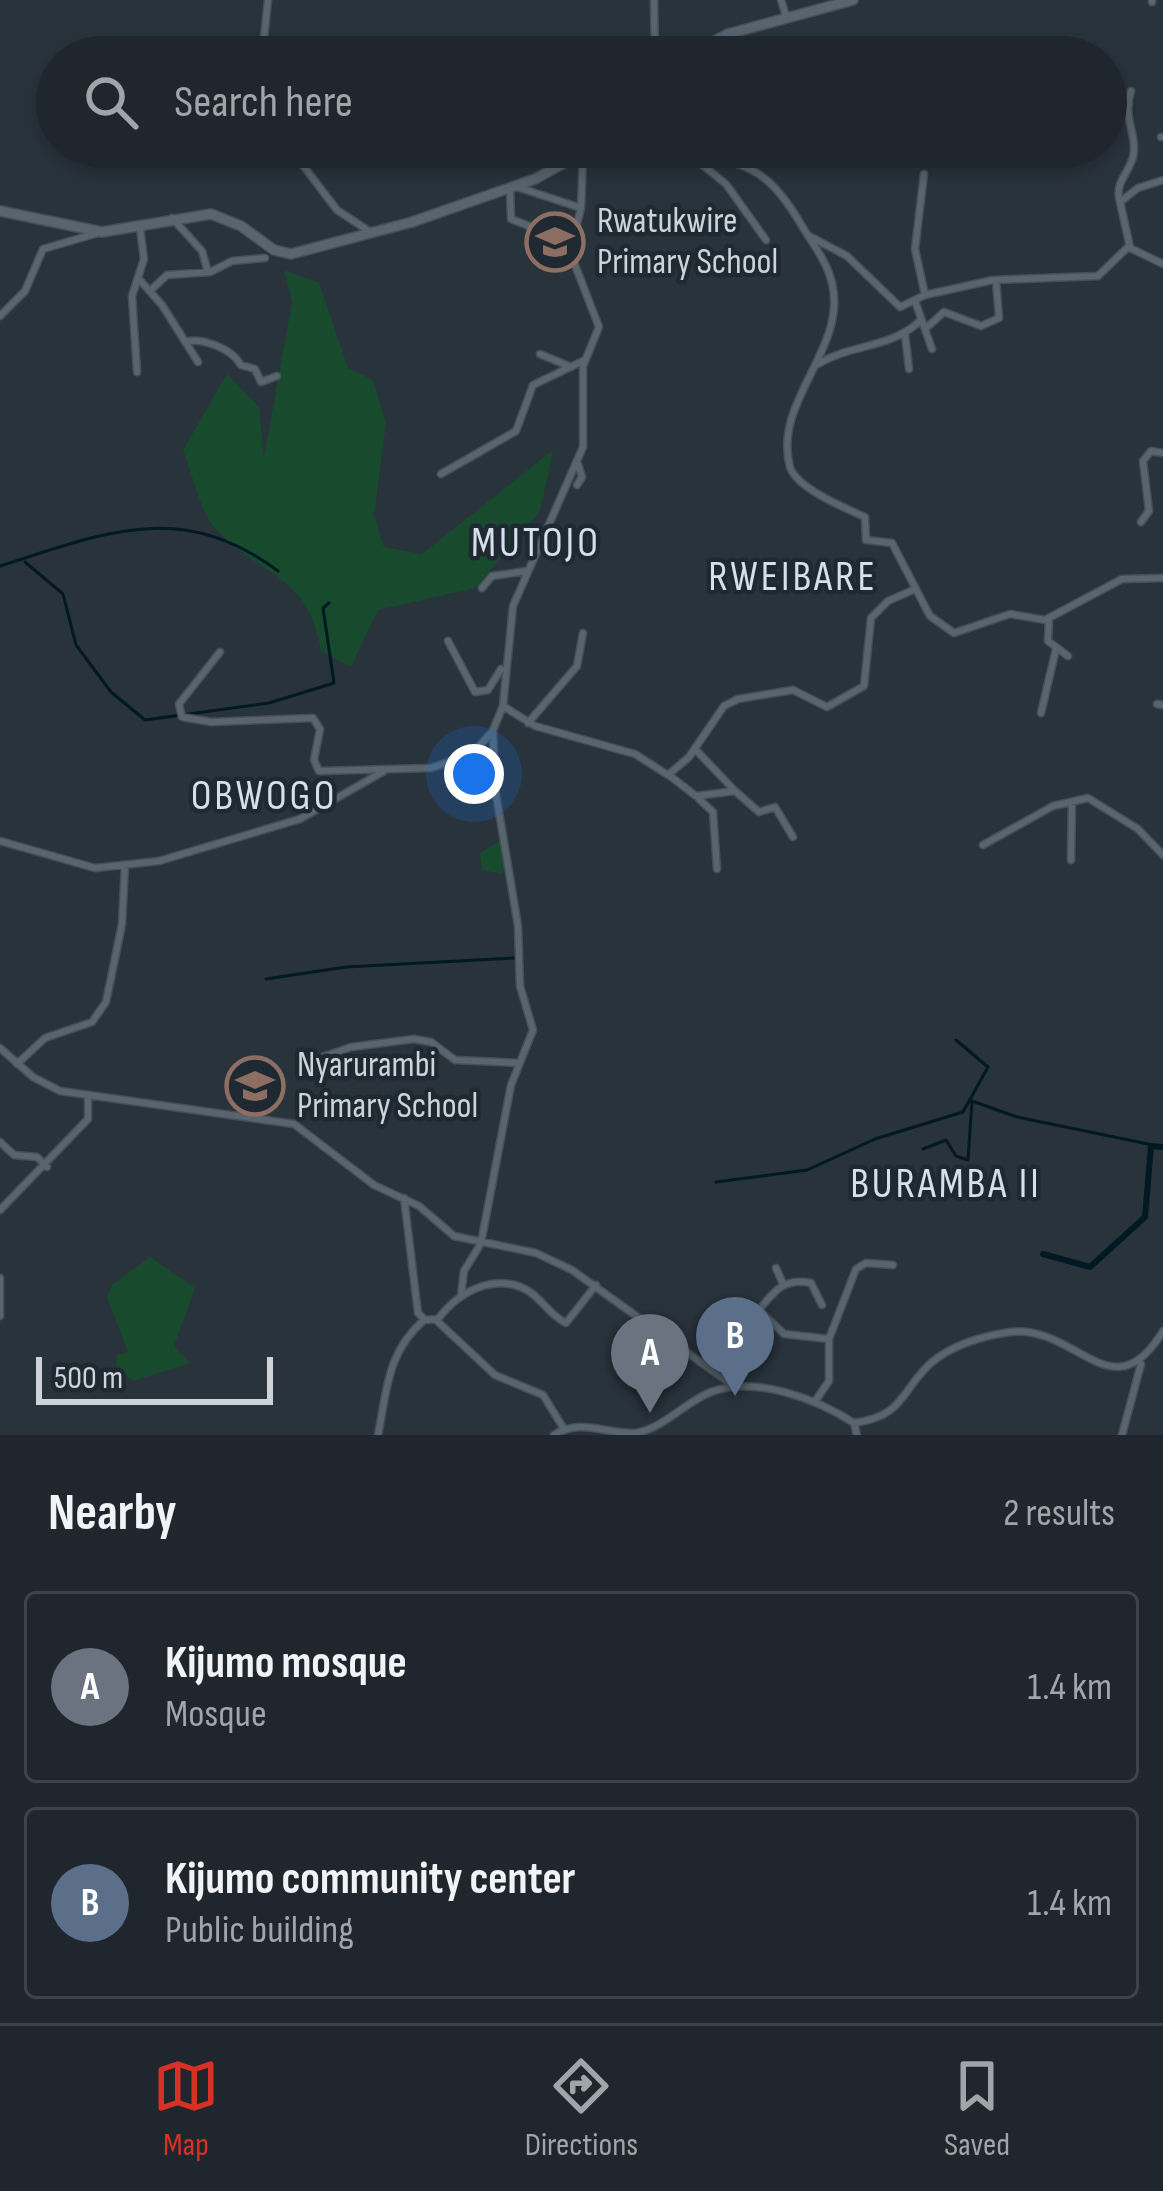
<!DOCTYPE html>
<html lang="en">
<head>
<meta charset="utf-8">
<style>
  body { margin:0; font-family:"Sofia Sans Condensed",sans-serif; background:#272e35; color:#f1f3f6 }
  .scale { position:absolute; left:36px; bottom:30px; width:237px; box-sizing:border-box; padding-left:12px; border:6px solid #cdd3d9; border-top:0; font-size:33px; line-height:42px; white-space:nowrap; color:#cdd3d9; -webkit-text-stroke:9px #1f2932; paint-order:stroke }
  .you { position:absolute; left:474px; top:774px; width:42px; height:42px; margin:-30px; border:9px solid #fff; border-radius:50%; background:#1a73e8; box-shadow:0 0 0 18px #1a73e833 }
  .badge { display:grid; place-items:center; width:78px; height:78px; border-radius:50%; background:#d93025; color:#fff; font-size:39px; font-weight:700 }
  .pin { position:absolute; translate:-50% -99px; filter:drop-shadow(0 3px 6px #0008) }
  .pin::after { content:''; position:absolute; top:63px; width:42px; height:36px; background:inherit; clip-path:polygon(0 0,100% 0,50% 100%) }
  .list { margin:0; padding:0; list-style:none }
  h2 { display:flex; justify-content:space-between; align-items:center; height:156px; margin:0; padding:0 48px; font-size:51px }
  h2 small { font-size:39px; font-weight:400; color:#a1a5aa }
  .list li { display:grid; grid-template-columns:78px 1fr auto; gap:36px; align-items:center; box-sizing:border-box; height:192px; margin:0 24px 24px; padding:0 24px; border:3px solid #3c4349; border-radius:12px }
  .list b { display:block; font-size:45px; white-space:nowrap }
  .list p { margin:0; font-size:39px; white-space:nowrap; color:#a1a5aa }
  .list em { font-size:39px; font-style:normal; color:#a1a5aa }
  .icon { flex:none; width:66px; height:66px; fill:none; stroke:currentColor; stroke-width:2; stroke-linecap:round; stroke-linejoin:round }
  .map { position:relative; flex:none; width:1163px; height:1435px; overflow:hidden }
  .search { position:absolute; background:#1f262d; box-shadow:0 6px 18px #0003; left:36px; right:36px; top:36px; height:132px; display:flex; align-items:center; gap:30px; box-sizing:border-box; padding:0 42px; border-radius:66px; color:#a1a5aa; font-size:45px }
  .sheet { height:588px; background:#1f262d }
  nav { display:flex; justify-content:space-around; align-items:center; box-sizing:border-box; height:168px; border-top:3px solid #3c4349; background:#1f262d; font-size:33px; color:#a1a5aa }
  nav a { display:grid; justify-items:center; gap:6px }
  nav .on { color:#d93025 }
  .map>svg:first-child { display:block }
</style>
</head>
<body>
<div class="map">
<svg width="1163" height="1435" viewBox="0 0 1163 1435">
  <rect width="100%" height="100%" fill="#29333c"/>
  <path fill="#184b2d" d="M284,270L319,283L348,368L373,380L386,423L374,515L384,547L422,554L553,450L540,511L475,588L378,610L351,667L321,651C308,571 260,578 215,528C199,510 192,472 183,450L227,374L259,407L264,458L292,302Z
    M502,840L505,869L502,874L482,870L480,853Z
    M150,1257L195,1288L174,1346L190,1363L134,1381L117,1371L116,1356L128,1352L107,1297L112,1285Z"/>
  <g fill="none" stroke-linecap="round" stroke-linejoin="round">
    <path stroke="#001922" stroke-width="3" d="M25,562L63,594L76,645L111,692L145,720L269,703L334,683L323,608L329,603
      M0,566C102,534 180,498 278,571
      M266,979L346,967L515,958
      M923,1149L946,1140L956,1156L968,1160L972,1101L1017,1117L1163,1147
      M716,1182L807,1170L875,1139L963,1112L988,1067L956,1040"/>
    <path stroke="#001922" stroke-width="6" d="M1043,1254L1090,1267L1145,1217L1151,1146L1163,1147"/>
    <defs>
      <path id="minor" d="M654,0L655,57
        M781,0L786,16
        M1152,2V0
        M262,57L268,0
        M1109,95L1124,107
        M1161,137H1163
        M289,147L337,210L369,231
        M532,147L560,165
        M680,147L726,184L766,240
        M687,150C750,166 767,167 802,226C813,244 827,262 832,283C848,349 772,401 790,467C796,488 847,509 865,517L866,540L892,543L930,616L954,633L1010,614L1045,620L1122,579L1163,578
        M301,162L324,147
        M924,174L915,249L925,295
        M517,187L581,208
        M510,188L511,219L552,235
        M1120,202C1114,183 1128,175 1133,157C1138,135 1122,118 1131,91
        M172,218L202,251L208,272
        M809,236L847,256L900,307L925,295L993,280L1098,276L1128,247L1163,264
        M1130,247L1120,202L1138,188L1163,180
        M138,278L162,305L198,362
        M152,289L167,275L210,272L232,261L265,258
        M915,301L932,349
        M0,316L25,291L43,249L98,233
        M925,329L944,312L981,326L999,318L996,280
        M905,334L909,369
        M185,342C203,337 232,349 241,365L255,369L261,382L277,376
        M540,354L571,367
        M818,364C853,343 891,349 921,320
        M137,372L132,296L144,259L140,228
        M441,474L516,431L533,385L585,360
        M577,485L582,477L578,464
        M1141,522L1149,511L1143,461L1151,451L1163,453
        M482,588L492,576L527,571
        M1049,618L1048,641L1068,656
        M448,641L475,692L488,690L501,669
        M220,652L179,704L182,717L211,722L313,718L320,729L314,760L319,771L431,768L472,754L491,733
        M1157,704L1163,705
        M503,706L535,726L635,754L668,775L689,757L724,706L738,699L793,690L827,707L864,686L871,618L888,601L913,590
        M1041,713L1056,649
        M528,723L577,666L583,633
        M695,749L736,792
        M670,776L696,796L735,791L759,812L775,807L793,837
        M699,799L713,812L717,869
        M0,841L95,868L159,861L300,819L386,770
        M983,845L1053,806L1088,798L1138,829L1163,855
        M1071,860L1072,803
        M0,1048L33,1077L60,1091L294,1124L374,1185L419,1206L454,1236L536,1253L572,1270L734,1386
        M323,1057L351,1047L414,1039L431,1042L455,1060L519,1063
        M17,1064L45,1038L92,1022L106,1002L122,924L125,865
        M0,1142L14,1155L37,1157L47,1167
        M404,1198L418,1313L425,1320L438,1319C459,1291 497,1271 530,1292C544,1302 550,1315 566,1323L596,1285
        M0,1210L88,1119V1098
        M481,1243L511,1085L533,1030L520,986L518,926L495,788L493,730L503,706L513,606L583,447V366L599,327L570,252L581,208L583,155
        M776,1268L783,1284
        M0,1278V1316
        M461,1295L464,1271L480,1245
        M822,1305L811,1283C785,1277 774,1291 759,1310L784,1334L829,1339
        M436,1320L495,1375L543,1395L564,1429
        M705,1361L725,1358L759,1310
        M816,1400L829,1381V1339L856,1269L866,1263L893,1265
        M854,1423L857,1435
        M378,1435C387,1390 387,1352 424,1320
        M554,1435C581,1417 608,1435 636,1433C664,1428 685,1402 711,1392C754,1375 817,1399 854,1423C905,1416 900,1391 931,1363C952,1345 983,1336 1010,1332C1077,1324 1112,1415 1163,1331
        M1122,1435L1141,1364"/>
      <path id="tertiary" d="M683,57L728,34L853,0
        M0,211L102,232L211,214L241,226L274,250L291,254L412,222L535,179L593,147"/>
    </defs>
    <use href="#minor" stroke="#464f56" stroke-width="9"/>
    <use href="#tertiary" stroke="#464f56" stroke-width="12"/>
    <use href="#minor" stroke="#58646e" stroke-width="6"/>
    <use href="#tertiary" stroke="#58646e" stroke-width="9"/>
  </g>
  <defs>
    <symbol id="school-ring" viewBox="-11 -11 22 22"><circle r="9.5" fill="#1f2932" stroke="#8d6e63" stroke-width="1.5"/><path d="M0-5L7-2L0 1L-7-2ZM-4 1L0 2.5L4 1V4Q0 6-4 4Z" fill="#8d6e63"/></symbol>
  </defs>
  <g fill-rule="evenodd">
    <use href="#school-ring" x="522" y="209" width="66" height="66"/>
    <use href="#school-ring" x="222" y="1053" width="66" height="66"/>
  </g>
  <g text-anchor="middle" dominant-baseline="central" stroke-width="9" stroke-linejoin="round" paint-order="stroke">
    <g font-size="36" fill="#cdd3d9" stroke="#1f2932" text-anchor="start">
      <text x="597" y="221">Rwatukwire<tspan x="597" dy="41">Primary School</tspan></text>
      <text x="297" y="1065">Nyarurambi<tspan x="297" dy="41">Primary School</tspan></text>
    </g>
    <g font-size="42" letter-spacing="3" fill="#d4e1ec" stroke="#1f2932">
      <text x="536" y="543">MUTOJO</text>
      <text x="793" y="577">RWEIBARE</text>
      <text x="264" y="796">OBWOGO</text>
      <text x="946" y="1184">BURAMBA II</text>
    </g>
  </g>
</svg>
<div class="scale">500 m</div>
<div class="you"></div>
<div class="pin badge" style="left:650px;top:1413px;background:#6b7280">A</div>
<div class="pin badge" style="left:735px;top:1396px;background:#5c6f8a">B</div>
<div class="search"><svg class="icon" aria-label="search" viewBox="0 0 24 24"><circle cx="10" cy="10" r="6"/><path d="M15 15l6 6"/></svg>Search here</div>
</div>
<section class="sheet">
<h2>Nearby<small>2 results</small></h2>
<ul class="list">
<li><span class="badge" style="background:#6b7280">A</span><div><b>Kijumo mosque</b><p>Mosque</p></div><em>1.4 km</em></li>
<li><span class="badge" style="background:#5c6f8a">B</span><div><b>Kijumo community center</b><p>Public building</p></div><em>1.4 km</em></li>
</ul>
</section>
<nav>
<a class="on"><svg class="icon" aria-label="map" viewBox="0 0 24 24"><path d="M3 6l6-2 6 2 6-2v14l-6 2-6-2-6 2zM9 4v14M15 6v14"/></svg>Map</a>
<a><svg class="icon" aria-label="directions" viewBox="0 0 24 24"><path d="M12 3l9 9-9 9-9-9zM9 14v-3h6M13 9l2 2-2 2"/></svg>Directions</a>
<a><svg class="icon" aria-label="saved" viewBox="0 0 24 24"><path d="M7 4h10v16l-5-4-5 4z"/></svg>Saved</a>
</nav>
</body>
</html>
